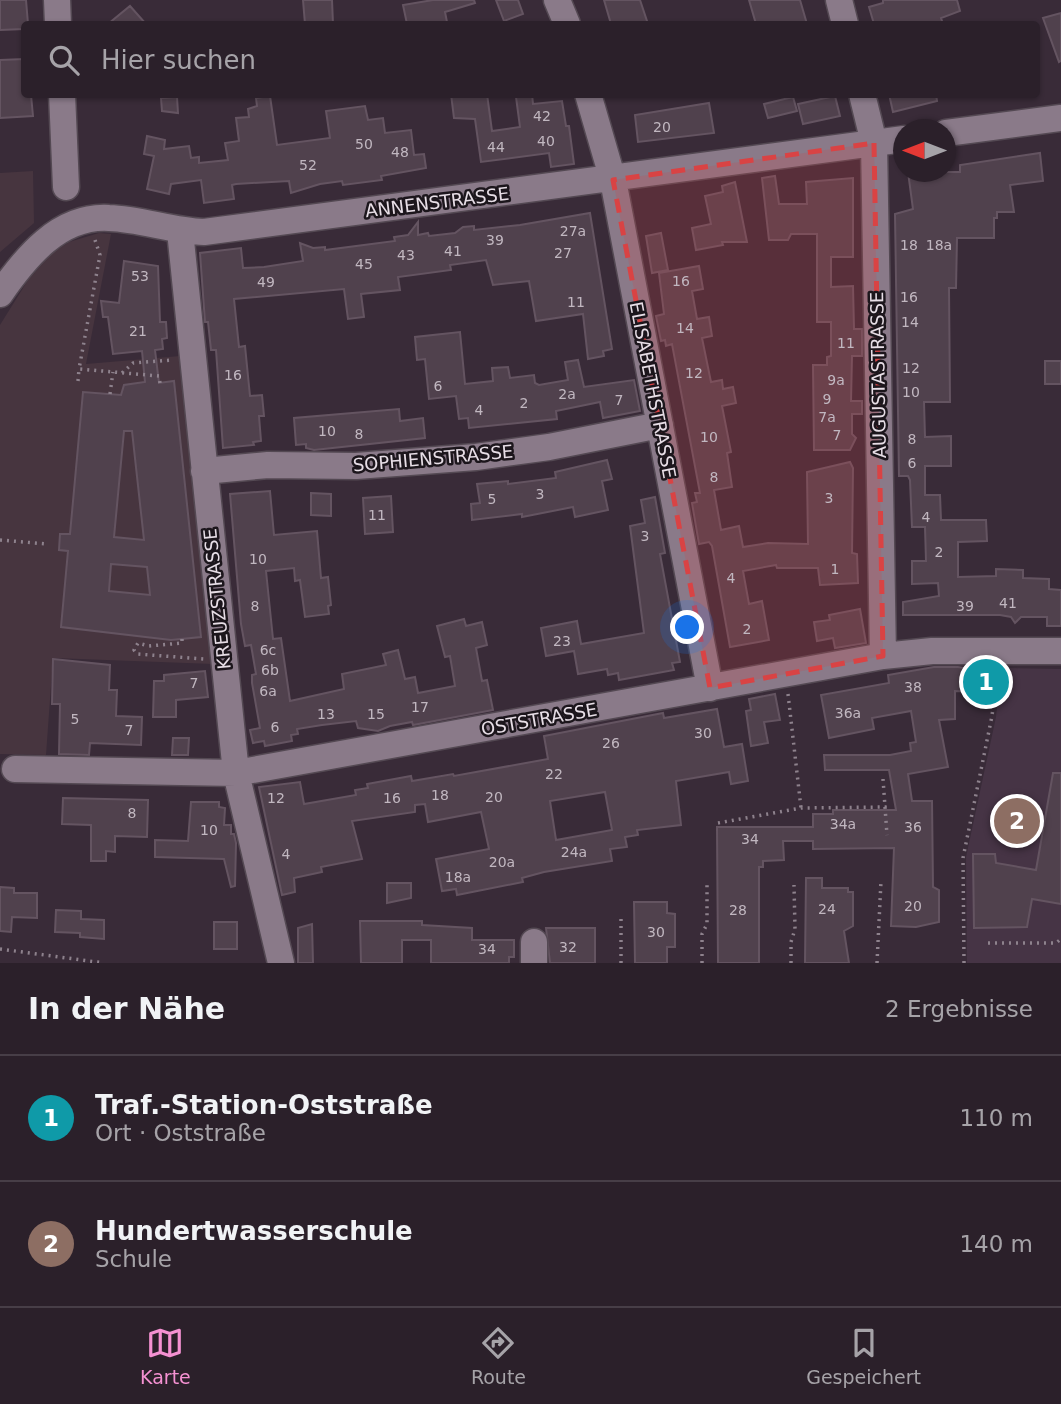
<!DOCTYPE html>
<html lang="de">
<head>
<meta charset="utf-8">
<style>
  body { margin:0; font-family:"DejaVu Sans",sans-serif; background:#332832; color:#f1f3f6 }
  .compass { position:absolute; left:893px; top:119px; width:63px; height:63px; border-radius:50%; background:#2b202a; box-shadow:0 2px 5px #0004; rotate:270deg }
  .you { position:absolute; left:688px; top:628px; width:24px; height:24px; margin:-18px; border:5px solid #fff; border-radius:50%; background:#1a73e8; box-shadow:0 0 0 10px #1a73e833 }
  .badge { display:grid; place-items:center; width:46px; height:46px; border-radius:50%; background:#f591d2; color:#fff; font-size:23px; font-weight:700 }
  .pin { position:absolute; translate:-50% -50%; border:4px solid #fff; box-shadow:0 2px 7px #0006 }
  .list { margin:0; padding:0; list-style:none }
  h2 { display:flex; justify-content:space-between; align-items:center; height:91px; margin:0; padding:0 28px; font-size:30px }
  h2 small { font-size:23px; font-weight:400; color:#a6a3a8 }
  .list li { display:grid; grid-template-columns:46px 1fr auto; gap:21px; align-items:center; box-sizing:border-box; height:126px; padding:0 28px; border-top:2px solid #473e47 }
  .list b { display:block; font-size:26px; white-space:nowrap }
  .list p { margin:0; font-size:23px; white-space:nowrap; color:#a6a3a8 }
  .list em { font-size:23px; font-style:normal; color:#a6a3a8 }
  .icon { flex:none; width:38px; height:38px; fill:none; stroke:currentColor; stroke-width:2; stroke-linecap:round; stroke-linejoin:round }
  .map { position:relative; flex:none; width:1061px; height:963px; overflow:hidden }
  .search { position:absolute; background:#2b202a; box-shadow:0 2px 5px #0004; left:21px; right:21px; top:21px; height:77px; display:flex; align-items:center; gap:18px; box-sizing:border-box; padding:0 24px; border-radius:7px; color:#a6a3a8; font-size:26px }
  .sheet { height:343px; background:#2b202a }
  nav { display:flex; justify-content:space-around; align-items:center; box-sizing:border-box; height:98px; border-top:2px solid #473e47; background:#2b202a; font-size:19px; color:#a6a3a8 }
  nav a { display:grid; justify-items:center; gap:4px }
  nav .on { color:#f591d2 }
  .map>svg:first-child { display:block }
</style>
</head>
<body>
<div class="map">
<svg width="1061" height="963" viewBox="0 0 1061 963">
  <rect width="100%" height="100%" fill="#392b38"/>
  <path fill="#463445" d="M1001,668L1061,669V963H967L966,857L996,717Z"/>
  <path fill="#47353f" d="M33,171L34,223L0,252V173Z
    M99,233L111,234L86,364L180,356L213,664L53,658L46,755L0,754V325L28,280L51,254L69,242Z"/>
  <path fill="#50414d" stroke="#645461" stroke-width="2" fill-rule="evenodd" d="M0,0H26L28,24H24V29L0,30Z
    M303,0H332L333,24H305Z
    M433,0H474L475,3L445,12L447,22L407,24L403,5Z
    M496,0H518L523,14L504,21Z
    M604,0H640L648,24H611Z
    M749,0H800L807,24H756Z
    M883,0H957L960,11L941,18L943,24H874L869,7L883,3Z
    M130,6L146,24H108Z
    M1061,13V61L1059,62L1043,18Z
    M24,59V95H31L33,116L0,118V60Z
    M451,94H487L492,131L520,127L516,97L532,94L533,104L562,101L566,126H569L574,164L551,167L549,153L481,162L475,119L454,118Z
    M889,94H936L937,101L893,112Z
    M270,96L277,145L330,138L326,111L365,106L368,120L383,118L385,133L411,130L414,155L424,154L426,168L381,176L382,180L343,185L342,181L320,184L291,193L289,181L236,184L232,185L234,199L204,203L201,180L171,184L169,194L147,189L154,156L144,154L147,136L165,140L164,149L189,146L191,158L199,157V163L228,160L225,143L239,141L236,118L249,117L248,109L257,106L256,98Z
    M835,96L840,116L803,124L798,104Z
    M177,97L178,113L162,111L161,98Z
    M793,97L797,111L768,118L764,104Z
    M709,103L714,133L638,142L635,115Z
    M1040,153L1043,181L1010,185L1014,212H997V218H994V238H957L956,288H949L950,402H924L925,437L951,436V466H925V495H940L941,520H986L987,541L958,542V577L996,576V569L1023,570V578L1049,579V589L1061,590V626H1047V617H1021L1015,623L1011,617L1000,615H903V602L939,596L938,583L912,584V561H926L925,527H912L910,480L908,476H899L895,214L913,209L908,172H960V165Z
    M775,176L779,204H807L806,182L853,178V257H831V287L853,286L854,329H862V356H852L851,401H862V414H852V434L856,438L850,450H814L813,365H827V357L831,356V322H817V234H791L788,240H769L762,178Z
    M735,182L747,242H722L723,245L696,250L692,228L711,224L705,196L723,192L722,186Z
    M590,213L612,349L603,351L604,356L588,359L583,314L536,321L529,281L493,285L486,260L450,265L451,270L398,277L400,290L361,294L364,317L348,319L344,289L234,299L239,347L245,346L250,396L262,395L264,416H259L261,441L253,442L254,445L223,448L216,350H211L208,322H205L200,253L241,248L243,268L264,267L303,261L300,243L313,248L325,247V250L395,241L394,237L408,235L418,222V235L428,233L429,236L455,233L463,227L474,226V230L520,225Z
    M661,233L668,270L652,273L646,236Z
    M124,261L158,266L160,322H166L167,338L162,339L163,349L155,350L159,383L174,381L201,637L171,640L61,627L68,551L59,550L60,534H70L83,392L121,395L124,385L145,382L142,351L113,354L108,317H103L101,301L119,303ZM124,431H132L144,540L114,537ZM111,564L147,567L150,595L109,591Z
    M699,266L703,289L692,291L697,319L709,317L712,336L702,338L711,382L722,380L723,389L733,387L736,403L722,406L731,452L727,453L732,487L714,490L721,530L739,526L743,547L768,543L808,544L807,472L850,462L853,468L852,553L857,554L858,583L820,585L818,568H777L776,565L743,571L749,604L762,601L769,640L730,647L712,546L709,542L699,544L692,503L697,502L695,493H700L672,344L666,346L665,340L661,341L656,316L664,314L659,273Z
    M460,332L465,384L493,381L492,368L508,367L510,378L534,375L535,383L539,385L568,380L565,362L578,360L584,387L634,380L640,411L603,418L600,402L556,411L557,419L469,428L468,418L459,419L456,396L429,399L425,359L417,360L415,337Z
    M1045,361H1061V384H1045Z
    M399,409L400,421L423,418L425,438L314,450L306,448V444L296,445L294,418Z
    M607,460L612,479L602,481L608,510L575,517L573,507L522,517V514L472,520L471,504L480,503L477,484L508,481V484L556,478L555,472Z
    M270,491L274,535L317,531L321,578L328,577L331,605L328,606L329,614L305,617L300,580L295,581L294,568L266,571L273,639L281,638L290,701L344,689L342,674L386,665L383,654L398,650L405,679L415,677L418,693L455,686L450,656L445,657L437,626L464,619L466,626L482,622L487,645L476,648L482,681L487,680L493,710L413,725L412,722L390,726L378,731L358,728L356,721L322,725L297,729L298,734L291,735L292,741L265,746L264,741L253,743L250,730L260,728L252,683V675L256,674L251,645L245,646L241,624L230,494Z
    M311,493L331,494V516L311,515Z
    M391,496L393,532L365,534L363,498Z
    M655,497L665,553L660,554L680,662L672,663L674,670L619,680L618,673L608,675L607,669L578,674L574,651L546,656L541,628L577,621L581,644L644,633L630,526L645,523L641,500Z
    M860,609L866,643L835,648L833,638L817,641L814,622L830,620L829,615Z
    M53,659L110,665L109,690H117L116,716L142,717L141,745L90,743L89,755L59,754L60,704H52Z
    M934,667H958L992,673L990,692L955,691V719L939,720L948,767L908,774L912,801H932L933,887L939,890V922L916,927L891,926L894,848L813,849V841H783L784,860L763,861V867H759V963H718L717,827H813V814H833V810H896L889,770H825L824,755H890L911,751L910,743L916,742L911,711L872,718L874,729L829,738L821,695L889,683L888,675Z
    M205,671L208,697L176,700V717H153L154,681H164V675Z
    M775,694L780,720L764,722L768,743L751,746L746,711L751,710L749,699Z
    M717,709L724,747L742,744L748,781L731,784L729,772L676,781L681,825L637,830L638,835L625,837L627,847L610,849L612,861L544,872L522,878L523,882L457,895L456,889L442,891L436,859L489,849L481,812L428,822L425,804L415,805V812L352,821L362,859L321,867L322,872L294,878L295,892L282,895L259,787L300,782L304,804L356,795L355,790L368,788L367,784L411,776L412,781L453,774L454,776L548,759L544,736L663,713L664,718ZM605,792L612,830L556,840L550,801Z
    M173,738H189L188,755H172Z
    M1053,773H1061V904L1032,899L1027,927L974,928L973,854H995L996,863L1036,870Z
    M63,798L148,800L147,837L115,836V852L106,851V861H91V825L62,824Z
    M191,802H219V807L225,808L224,825H231V834H234L236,843L235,886L231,887L224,859L155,857V840L188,841Z
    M806,878H822V888H848V892H853V926L844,931L849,963H805Z
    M387,883H411V898L387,903Z
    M0,887L14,888V893H37V918L12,917L11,932L0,931Z
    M634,902H667V913L675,914V947H667V963H635Z
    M56,910L81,911V919L104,920V939L80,937V933L55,932Z
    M360,921H422V925L472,928V940H514V957H509V963H431V940H402V963H361Z
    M214,922H237V949H214Z
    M312,924L313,963H298V928Z
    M546,928H595V963H550Z"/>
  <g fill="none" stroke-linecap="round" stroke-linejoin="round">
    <defs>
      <path id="minor" d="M57,0L58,24
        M557,0L567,24
        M839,0L845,24
        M62,94L66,187
        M588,94L613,180L710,688
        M862,94L874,143L883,656
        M946,133L1061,118
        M180,231L236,773L281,963
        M0,294C25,258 59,215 109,218C141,219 172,231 204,232L904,139
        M204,471L268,465L356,466L476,457L549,447L660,425
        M15,769L236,773L883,656L932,651H1061
        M534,963V942"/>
    </defs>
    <use href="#minor" stroke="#544953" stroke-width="29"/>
    <path stroke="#8e828d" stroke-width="3.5" stroke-dasharray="2 5" stroke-linecap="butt" d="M95,240L100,255L79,369L159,376L160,383
      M122,373L133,363L172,360
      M78,381L79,369
      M110,394L113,372
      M0,540L47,544
      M182,639V643L149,646L138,643L134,650L137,654L204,659
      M788,694L801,808
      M883,779L887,835
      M718,823L801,808L887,807
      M988,943H1056L1061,939
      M0,949L104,963
      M621,963V916
      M702,963V934L707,924V884
      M791,963V942L795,929L794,885
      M877,963L881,881
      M964,963L963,858L992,716L997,671"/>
    <use href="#minor" stroke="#8a7a89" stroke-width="26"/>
  </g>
  <path fill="#d94344" fill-opacity="0.2" stroke="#d94344" stroke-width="5" stroke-dasharray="14 9" stroke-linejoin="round" d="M874,143L883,656L710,688L613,180Z"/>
  <g text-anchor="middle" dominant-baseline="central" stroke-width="5" stroke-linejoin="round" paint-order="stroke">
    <g font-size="14" fill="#c1b7c0">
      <text x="542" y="116">42</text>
      <text x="662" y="127">20</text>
      <text x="546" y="141">40</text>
      <text x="364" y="144">50</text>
      <text x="496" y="147">44</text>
      <text x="400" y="152">48</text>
      <text x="308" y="165">52</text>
      <text x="573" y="231">27a</text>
      <text x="495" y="240">39</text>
      <text x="909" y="245">18</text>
      <text x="939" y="245">18a</text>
      <text x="453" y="251">41</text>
      <text x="563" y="253">27</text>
      <text x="406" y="255">43</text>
      <text x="364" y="264">45</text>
      <text x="140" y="276">53</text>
      <text x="681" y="281">16</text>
      <text x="266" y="282">49</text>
      <text x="909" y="297">16</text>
      <text x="576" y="302">11</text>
      <text x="910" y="322">14</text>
      <text x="685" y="328">14</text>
      <text x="138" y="331">21</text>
      <text x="846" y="343">11</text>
      <text x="911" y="368">12</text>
      <text x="694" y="373">12</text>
      <text x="233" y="375">16</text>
      <text x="836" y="380">9a</text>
      <text x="438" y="386">6</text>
      <text x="911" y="392">10</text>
      <text x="567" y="394">2a</text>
      <text x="827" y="399">9</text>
      <text x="619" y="400">7</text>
      <text x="524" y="403">2</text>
      <text x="479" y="410">4</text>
      <text x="827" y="417">7a</text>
      <text x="327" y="431">10</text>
      <text x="359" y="434">8</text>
      <text x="837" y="435">7</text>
      <text x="709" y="437">10</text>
      <text x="912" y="439">8</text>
      <text x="912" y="463">6</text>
      <text x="714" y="477">8</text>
      <text x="540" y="494">3</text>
      <text x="829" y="498">3</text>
      <text x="492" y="499">5</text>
      <text x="377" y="515">11</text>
      <text x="926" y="517">4</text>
      <text x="645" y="536">3</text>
      <text x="939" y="552">2</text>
      <text x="258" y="559">10</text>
      <text x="835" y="569">1</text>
      <text x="731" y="578">4</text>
      <text x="1008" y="603">41</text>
      <text x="255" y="606">8</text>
      <text x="965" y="606">39</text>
      <text x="747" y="629">2</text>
      <text x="562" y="641">23</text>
      <text x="268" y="650">6c</text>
      <text x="270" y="670">6b</text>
      <text x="194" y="683">7</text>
      <text x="913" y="687">38</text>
      <text x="268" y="691">6a</text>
      <text x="420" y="707">17</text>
      <text x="848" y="713">36a</text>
      <text x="326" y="714">13</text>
      <text x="376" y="714">15</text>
      <text x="75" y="719">5</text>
      <text x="275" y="727">6</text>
      <text x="129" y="730">7</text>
      <text x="703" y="733">30</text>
      <text x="611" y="743">26</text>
      <text x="554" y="774">22</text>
      <text x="440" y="795">18</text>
      <text x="494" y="797">20</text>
      <text x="276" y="798">12</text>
      <text x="392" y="798">16</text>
      <text x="132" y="813">8</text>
      <text x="843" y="824">34a</text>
      <text x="913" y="827">36</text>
      <text x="209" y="830">10</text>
      <text x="750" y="839">34</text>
      <text x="574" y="852">24a</text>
      <text x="286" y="854">4</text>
      <text x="502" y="862">20a</text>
      <text x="458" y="877">18a</text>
      <text x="913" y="906">20</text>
      <text x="827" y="909">24</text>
      <text x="738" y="910">28</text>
      <text x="656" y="932">30</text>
      <text x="568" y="947">32</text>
      <text x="487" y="949">34</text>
    </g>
    <g font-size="18" fill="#e7dee6" stroke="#1c161c">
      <text transform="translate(437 202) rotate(-7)">ANNENSTRASSE</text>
      <text transform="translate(878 375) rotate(-91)">AUGUSTASTRASSE</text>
      <text transform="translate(653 390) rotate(79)">ELISABETHSTRASSE</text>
      <text transform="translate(433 458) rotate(-5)">SOPHIENSTRASSE</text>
      <text transform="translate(217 599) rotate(-96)">KREUZSTRASSE</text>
      <text transform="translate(539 719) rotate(-10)">OSTSTRASSE</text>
    </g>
  </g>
</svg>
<svg class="compass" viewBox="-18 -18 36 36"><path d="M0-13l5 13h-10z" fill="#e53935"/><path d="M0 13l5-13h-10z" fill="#a6a3a8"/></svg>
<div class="you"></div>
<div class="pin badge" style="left:986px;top:682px;background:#0f9aa8">1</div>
<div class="pin badge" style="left:1017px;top:821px;background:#8d6e63">2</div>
<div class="search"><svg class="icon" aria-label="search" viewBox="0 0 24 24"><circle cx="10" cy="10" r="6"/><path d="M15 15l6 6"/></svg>Hier suchen</div>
</div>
<section class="sheet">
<h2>In der Nähe<small>2 Ergebnisse</small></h2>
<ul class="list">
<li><span class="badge" style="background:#0f9aa8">1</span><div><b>Traf.-Station-Oststraße</b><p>Ort · Oststraße</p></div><em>110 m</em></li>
<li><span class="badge" style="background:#8d6e63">2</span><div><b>Hundertwasserschule</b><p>Schule</p></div><em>140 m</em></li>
</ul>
</section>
<nav>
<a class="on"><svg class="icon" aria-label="map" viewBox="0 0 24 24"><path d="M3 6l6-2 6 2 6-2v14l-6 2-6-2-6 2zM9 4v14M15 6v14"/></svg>Karte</a>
<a><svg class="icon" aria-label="directions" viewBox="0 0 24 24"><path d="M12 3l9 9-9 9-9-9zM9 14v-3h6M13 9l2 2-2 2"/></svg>Route</a>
<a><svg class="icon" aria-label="saved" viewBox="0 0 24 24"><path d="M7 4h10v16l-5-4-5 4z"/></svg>Gespeichert</a>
</nav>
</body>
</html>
